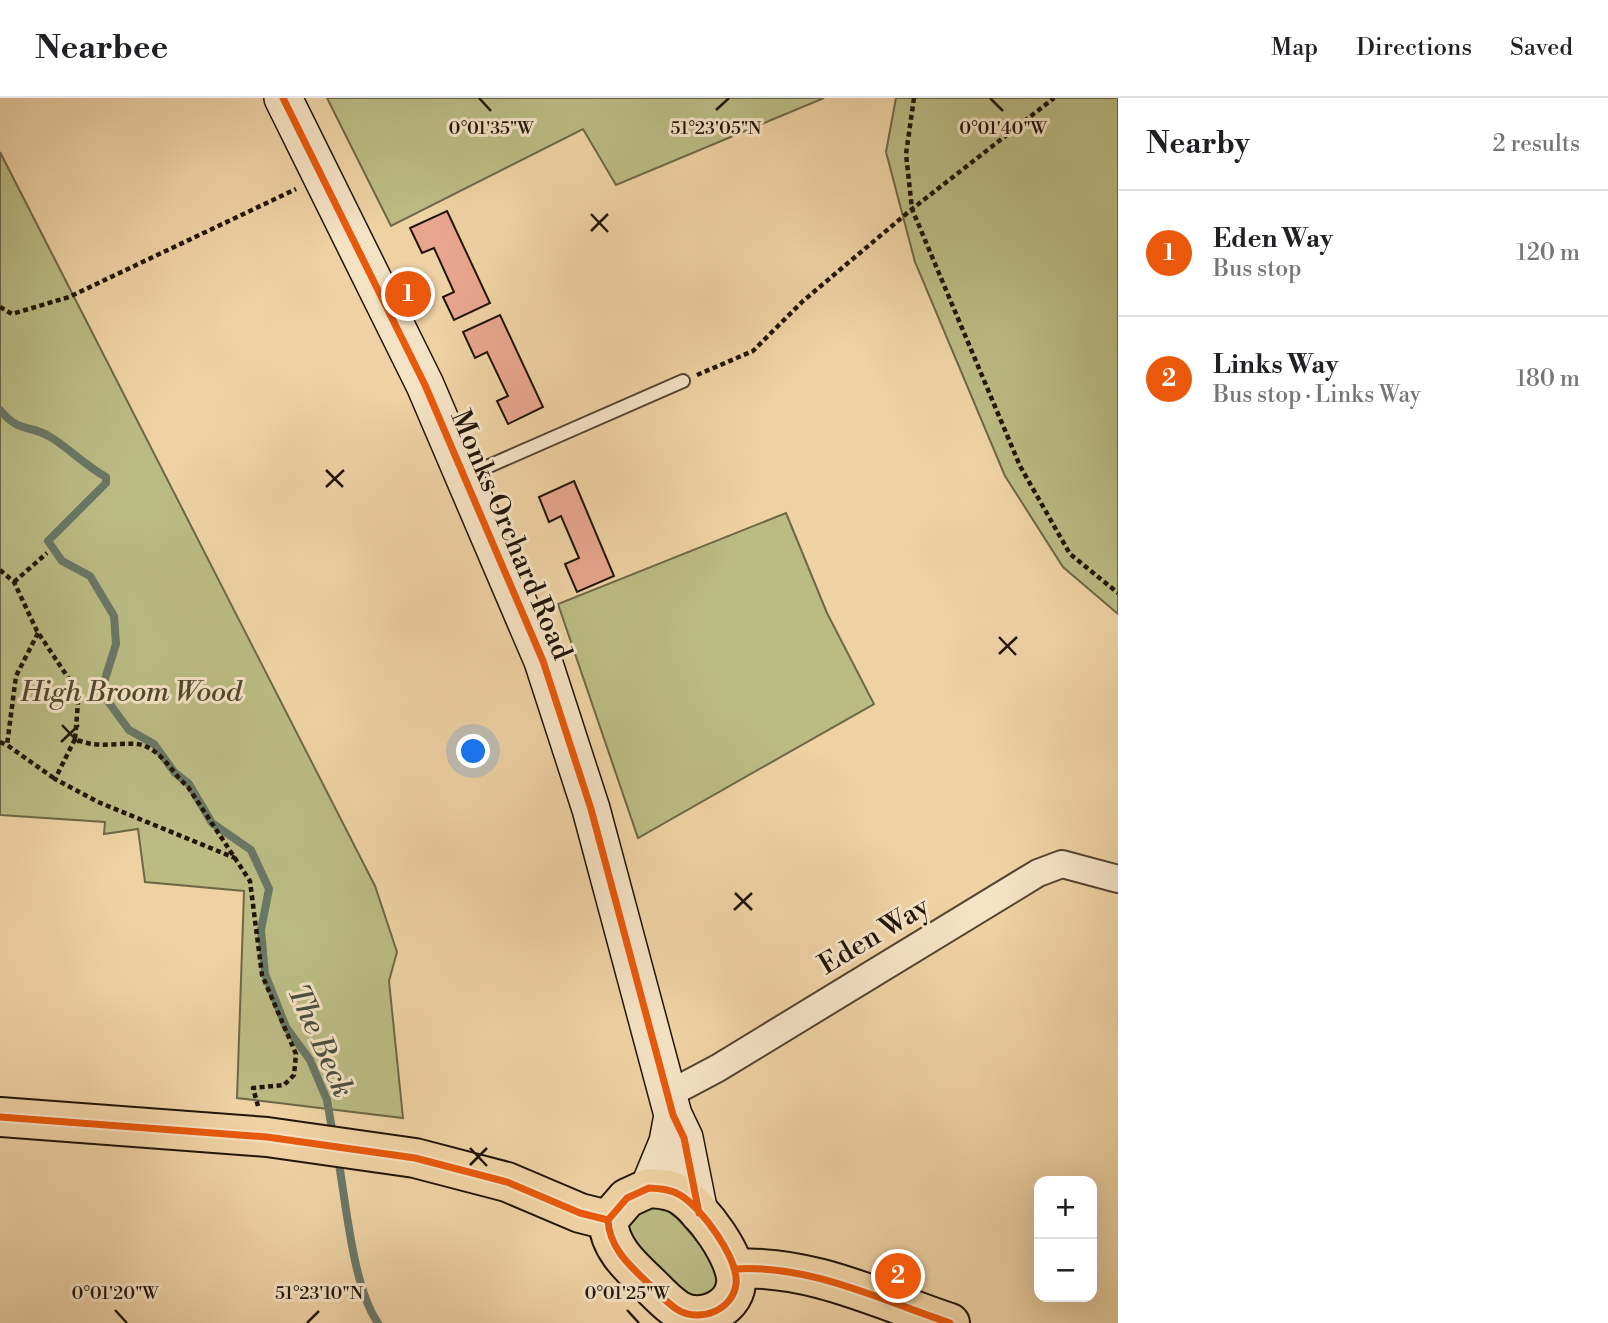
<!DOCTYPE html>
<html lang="en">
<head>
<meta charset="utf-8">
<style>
  body { margin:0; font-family:"Libre Bodoni",serif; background:#f6f6f6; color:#202124 }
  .controls { position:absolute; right:21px; bottom:21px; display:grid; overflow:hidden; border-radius:14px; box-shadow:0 7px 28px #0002 }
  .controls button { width:63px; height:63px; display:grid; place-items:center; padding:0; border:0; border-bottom:2px solid #e0e0e0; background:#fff; color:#202124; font:35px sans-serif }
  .you { position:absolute; left:474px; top:654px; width:24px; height:24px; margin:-18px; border:5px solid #fff; border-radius:50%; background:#1a73e8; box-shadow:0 0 0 10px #1a73e833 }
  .badge { display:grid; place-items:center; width:46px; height:46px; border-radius:50%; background:#ea580c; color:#fff; font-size:23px; font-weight:700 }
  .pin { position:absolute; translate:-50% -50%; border:4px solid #fff; box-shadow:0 2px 7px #0006 }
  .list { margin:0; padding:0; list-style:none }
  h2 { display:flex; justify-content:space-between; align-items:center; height:91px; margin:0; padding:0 28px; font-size:30px }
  h2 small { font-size:23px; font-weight:400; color:#757577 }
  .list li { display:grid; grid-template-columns:46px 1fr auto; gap:21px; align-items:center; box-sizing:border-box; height:126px; padding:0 28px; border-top:2px solid #e0e0e0 }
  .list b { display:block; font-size:26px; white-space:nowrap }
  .list p { margin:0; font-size:23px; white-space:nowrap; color:#757577 }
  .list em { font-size:23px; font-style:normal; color:#757577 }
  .map { position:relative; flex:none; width:1118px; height:1225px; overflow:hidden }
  header { display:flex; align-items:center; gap:42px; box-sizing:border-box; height:98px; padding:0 35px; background:#fff; border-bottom:2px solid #e0e0e0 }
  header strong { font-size:33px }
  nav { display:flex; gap:38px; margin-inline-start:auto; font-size:24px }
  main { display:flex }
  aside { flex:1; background:#fff }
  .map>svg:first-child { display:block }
</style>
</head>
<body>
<header>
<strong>Nearbee</strong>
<nav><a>Map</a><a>Directions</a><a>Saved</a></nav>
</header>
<main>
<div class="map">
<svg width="1118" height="1225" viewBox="0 0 1118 1225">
  <rect width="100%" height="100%" fill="#eed2a4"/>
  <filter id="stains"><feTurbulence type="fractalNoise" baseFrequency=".00286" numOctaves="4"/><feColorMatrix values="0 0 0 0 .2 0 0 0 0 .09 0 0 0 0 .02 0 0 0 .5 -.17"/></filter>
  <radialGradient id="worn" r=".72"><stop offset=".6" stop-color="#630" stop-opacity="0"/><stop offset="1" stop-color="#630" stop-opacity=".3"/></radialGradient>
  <path fill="#bbbb84" stroke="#6e6846" stroke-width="2" d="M327,0H824L616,87L583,31L391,128Z
    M896,0H1118V516L1063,469L1005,378L915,164L886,54Z
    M0,54L375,788L397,854L389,883L403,1020L237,1000L244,793L145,784L138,731L104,736L105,724L0,717Z
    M786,415L827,515L874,606L638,740L558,506Z
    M662,1108L678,1121L713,1161L719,1189L692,1206L628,1149L623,1124L637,1109Z"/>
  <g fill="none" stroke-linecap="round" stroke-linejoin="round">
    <path stroke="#697767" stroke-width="8" d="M0,312C21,337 29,325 52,340C71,352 86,368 106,379V385L48,443L62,463L90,478L114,518L116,546L101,594L129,632L154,646L175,675L189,686L212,725L251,752L269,791L261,832L265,876L286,929L310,962L327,1002L333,1037
      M338,1060C346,1104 353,1190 378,1225"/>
  </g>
  <path fill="#e8a68e" stroke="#211509" stroke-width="2" d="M447,113L490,205L454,222L443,199L454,194L434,150L422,155L410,130Z
    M500,217L543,309L508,326L497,303L508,298L487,254L475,260L463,234Z
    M574,383L614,478L577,494L565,466L579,460L561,418L549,424L539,399Z"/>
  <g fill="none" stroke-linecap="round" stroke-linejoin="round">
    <defs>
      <path id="lane" d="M466,378L683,283"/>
      <path id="street" d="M669,996L718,970L1038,775L1062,766L1118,781"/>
      <path id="secondary" d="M283,0L425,287L543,563L591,711L673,1017L684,1040L699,1115
        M649,1090L668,1044L673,1017"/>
      <path id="primary" d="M0,1019L267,1039L415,1060L507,1084L580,1115L608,1122
        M649,1090C661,1091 670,1091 680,1097C701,1109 739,1161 736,1186C733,1212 700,1225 678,1212C668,1206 659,1196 650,1187C631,1169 609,1150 608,1122L627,1100Z
        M735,1171C809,1166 881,1202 950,1225"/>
    </defs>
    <use href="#lane" stroke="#544430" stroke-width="16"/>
    <use href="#street" stroke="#544430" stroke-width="30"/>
    <use href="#secondary" stroke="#211509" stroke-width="40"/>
    <use href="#primary" stroke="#211509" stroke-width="42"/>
    <path stroke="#211509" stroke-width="4.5" stroke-dasharray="5 3.5" stroke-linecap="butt" d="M914,0L906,56L912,111L1020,368L1070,456L1118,495
      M0,209L12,216L69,199L296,91
      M697,277L753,253L803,203L912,111L1054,0
      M0,472L14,484L37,533L75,590L78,605L75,641C101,653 128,641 145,648C164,656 173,676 188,689L250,783L262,877L296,956L294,977L284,987L253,990L258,1008
      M14,484L47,455
      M38,535L16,578L7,647L55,681
      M75,641L55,681L98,704L235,760
      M0,644L7,647"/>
    <use href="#lane" stroke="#f4e2c4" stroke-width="12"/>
    <use href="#street" stroke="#f4e2c4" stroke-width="26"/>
    <use href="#secondary" stroke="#f4e2c4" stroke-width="37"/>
    <use href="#primary" stroke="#eed2a4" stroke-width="38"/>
    <defs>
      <path id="cycleway" d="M283,0L425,287L543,563L591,711L673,1017L684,1040L699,1115
        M0,1019L267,1039L415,1060L507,1084L580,1115L608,1122
        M649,1090C661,1091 670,1091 680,1097C701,1109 739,1161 736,1186C733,1212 700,1225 678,1212C668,1206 659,1196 650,1187C631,1169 609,1150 608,1122L627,1100Z
        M735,1171C809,1166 881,1202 950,1225"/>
    </defs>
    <use href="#cycleway" stroke="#f4e2c4" stroke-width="11"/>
    <use href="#cycleway" stroke="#e8590c" stroke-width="7"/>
  </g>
  <path fill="none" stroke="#211509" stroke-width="2.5" d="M479,0L491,13M990,0L1003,13M716,12L729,0M591,116L608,134M591,133L608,116M326,372L343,389M326,389L344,372M999,539L1016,557M999,556L1017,539M62,627L79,645M61,644L79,627M735,795L752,812M734,812L752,795M470,1050L487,1068M470,1067L487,1050M115,1212L127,1225M627,1212L639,1225M307,1225L319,1213"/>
  <g text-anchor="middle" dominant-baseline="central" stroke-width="6" stroke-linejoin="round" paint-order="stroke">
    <g font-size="28" fill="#211509" stroke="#f4e2c4">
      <text transform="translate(511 437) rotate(67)">Monks Orchard Road</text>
      <text transform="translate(874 838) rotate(-31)">Eden Way</text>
    </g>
    <g font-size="28" font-style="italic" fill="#4f472e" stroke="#f4e2c4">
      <text x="131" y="594">High Broom Wood</text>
    </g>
    <g font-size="30" font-style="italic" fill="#4b4e40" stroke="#f4e2c4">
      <text transform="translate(320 943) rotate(66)">The Beck</text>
    </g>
  </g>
  <g font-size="18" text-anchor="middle" fill="#211509" stroke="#f4e2c4" stroke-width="6" stroke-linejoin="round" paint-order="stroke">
    <text x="716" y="36">51°23'05"N</text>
    <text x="1003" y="36">0°01'40"W</text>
    <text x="491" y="36">0°01'35"W</text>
    <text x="115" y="1201">0°01'20"W</text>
    <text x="627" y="1201">0°01'25"W</text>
    <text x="319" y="1201">51°23'10"N</text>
  </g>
  <rect width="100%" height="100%" filter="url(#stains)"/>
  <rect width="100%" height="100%" fill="url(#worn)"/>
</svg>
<div class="controls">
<button>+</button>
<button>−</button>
</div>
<div class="you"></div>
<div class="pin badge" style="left:408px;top:196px">1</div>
<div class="pin badge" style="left:898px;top:1178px">2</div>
</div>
<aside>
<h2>Nearby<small>2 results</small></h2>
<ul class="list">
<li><span class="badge">1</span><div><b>Eden Way</b><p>Bus stop</p></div><em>120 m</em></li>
<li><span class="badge">2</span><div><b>Links Way</b><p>Bus stop · Links Way</p></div><em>180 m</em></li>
</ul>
</aside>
</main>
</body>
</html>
